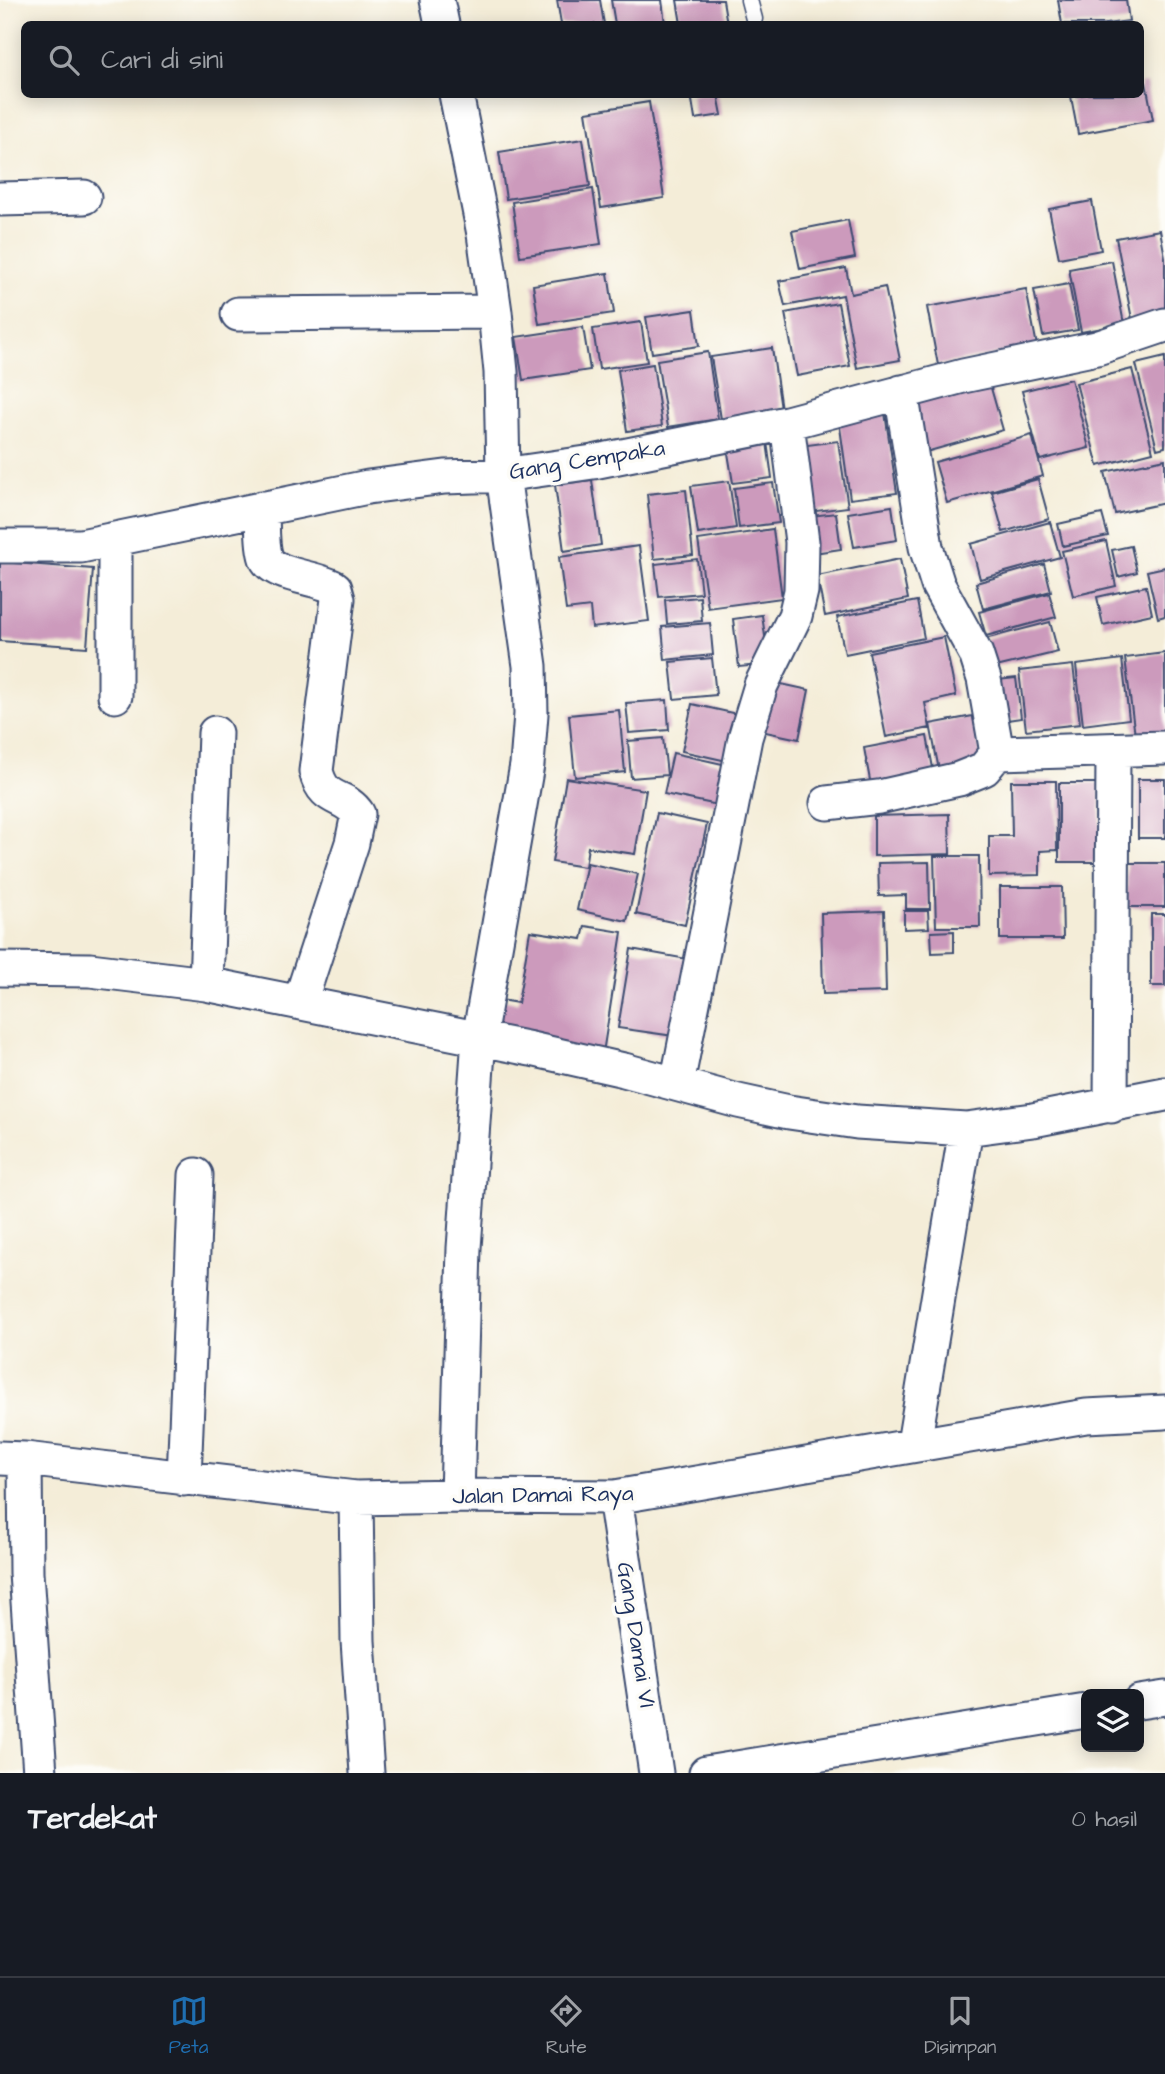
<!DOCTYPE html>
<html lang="id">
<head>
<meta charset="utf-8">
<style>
  body { margin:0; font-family:"Architects Daughter",sans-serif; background:#242831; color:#f1f3f6 }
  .controls { position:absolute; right:21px; bottom:21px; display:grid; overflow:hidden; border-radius:10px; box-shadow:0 4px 18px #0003 }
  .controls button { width:63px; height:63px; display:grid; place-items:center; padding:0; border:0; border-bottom:2px solid #363941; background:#171b24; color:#f1f3f6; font:35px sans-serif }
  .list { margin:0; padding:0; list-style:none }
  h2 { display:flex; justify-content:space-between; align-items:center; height:91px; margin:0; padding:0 28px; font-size:30px }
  h2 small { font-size:23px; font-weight:400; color:#9ea1a6 }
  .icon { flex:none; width:38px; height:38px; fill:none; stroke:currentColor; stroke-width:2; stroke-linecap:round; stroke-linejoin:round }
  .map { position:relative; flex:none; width:1165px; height:1773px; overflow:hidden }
  .search { position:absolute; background:#171b24; box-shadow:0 4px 18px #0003; left:21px; right:21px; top:21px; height:77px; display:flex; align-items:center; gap:18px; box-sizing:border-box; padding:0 24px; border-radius:10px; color:#9ea1a6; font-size:26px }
  .sheet { height:203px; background:#171b24 }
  nav { display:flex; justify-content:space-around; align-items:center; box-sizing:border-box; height:98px; border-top:2px solid #363941; background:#171b24; font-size:19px; color:#9ea1a6 }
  nav a { display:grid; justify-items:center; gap:4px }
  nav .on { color:#1f6fb2 }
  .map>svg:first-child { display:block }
</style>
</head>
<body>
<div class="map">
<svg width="1165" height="1773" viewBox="0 0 1165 1773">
  <rect width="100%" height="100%" fill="#fdfcf7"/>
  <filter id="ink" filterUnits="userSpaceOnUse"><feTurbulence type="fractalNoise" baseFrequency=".0143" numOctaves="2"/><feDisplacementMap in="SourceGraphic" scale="14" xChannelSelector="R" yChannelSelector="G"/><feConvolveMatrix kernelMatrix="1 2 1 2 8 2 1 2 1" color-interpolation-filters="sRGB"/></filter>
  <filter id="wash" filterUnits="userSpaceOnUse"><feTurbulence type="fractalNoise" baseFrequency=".00686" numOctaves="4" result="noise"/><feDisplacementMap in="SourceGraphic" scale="28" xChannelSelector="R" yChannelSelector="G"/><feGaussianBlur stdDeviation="1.57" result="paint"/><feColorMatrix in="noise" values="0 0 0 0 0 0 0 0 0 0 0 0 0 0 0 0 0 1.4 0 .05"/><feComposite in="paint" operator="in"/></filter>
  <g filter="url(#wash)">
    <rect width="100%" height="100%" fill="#f4edd8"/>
    <g id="blocks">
      <path fill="#cc9abc" d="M557,0H600L604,24H561Z
        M611,0H662L665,24H615Z
        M677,0H723L727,24H681Z
        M1058,0H1126L1129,21L1106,24H1062Z
        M1146,83L1153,120L1078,134L1071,97L1087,94H1140V84Z
        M691,94H718L722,115L695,119Z
        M649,102L664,198L601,208L586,112Z
        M583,139L590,186L506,199L499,152Z
        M593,189L601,244L520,256L512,202Z
        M1092,201L1101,250L1059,258L1049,209Z
        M848,220L855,258L800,269L792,231Z
        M1160,230L1165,257V318L1133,324L1116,238Z
        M1112,261L1124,324L1081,332L1069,269Z
        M846,268L851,294L885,287L900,360L857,368L843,295L785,306L779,281Z
        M608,273L614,313L539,324L533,285Z
        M1069,284L1078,330L1043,336L1034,290Z
        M1026,289L1037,346L938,365L927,307Z
        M838,303L850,366L797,376L785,313Z
        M694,310L699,346L652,353L646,317Z
        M641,322L647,362L599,369L593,329Z
        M583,327L590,370L523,380L516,337Z
        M772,348L781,409L721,419L711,357Z
        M708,352L718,419L668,427L657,360Z
        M1165,357V447L1157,449L1136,364Z
        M653,364L662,426L627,431L618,370Z
        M1132,369L1153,452L1098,466L1076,383Z
        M1071,379L1089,448L1040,460L1022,391Z
        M989,381L1003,430L919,454L905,404Z
        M885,413L897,493L850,499L839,420Z
        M1032,435L1043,476L947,503L935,462Z
        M838,441L848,507L801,513L792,447Z
        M767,442L772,478L733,483L727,447Z
        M1165,459V503L1115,514L1105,472Z
        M1038,479L1049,519L1003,532L992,492Z
        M592,480L601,545L564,551L555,485Z
        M729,481L736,528L698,534L691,486Z
        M773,483L779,523L739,528L734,488Z
        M686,490L693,555L654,559L647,494Z
        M892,506L897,540L854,547L848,513Z
        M836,513L841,549L807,554L802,517Z
        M1102,514L1108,536L1063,546L1058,524Z
        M1050,522L1060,557L980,579L971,544Z
        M773,529L782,598L708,608L698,540Z
        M1106,541L1116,586L1073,596L1062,551Z
        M639,546L649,621L592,628L590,607L566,610L559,557Z
        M1131,546L1137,572L1118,577L1112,550Z
        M697,559L701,593L659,597L655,564Z
        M900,559L908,599L825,616L817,576Z
        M0,562L93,569L87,647L0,641Z
        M1044,564L1051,591L983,609L976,583Z
        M1165,567V616L1158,618L1147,571Z
        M1146,586L1152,614L1103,625L1097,597Z
        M1049,593L1056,617L986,636L979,612Z
        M700,597L702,621L667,624L665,600Z
        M917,601L924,638L845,654L837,617Z
        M762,615L769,664L739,667L733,619Z
        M1050,622L1058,652L992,668L985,639Z
        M710,623L713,655L665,660L662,627Z
        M944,637L956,696L925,703L930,728L886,737L869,652Z
        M1165,653V732L1135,736L1125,658Z
        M712,658L716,695L674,699L670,662Z
        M1122,659L1129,719L1083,725L1076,665Z
        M1073,665L1080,724L1026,730L1019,671Z
        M1016,678L1021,718L994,722L989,681Z
        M772,682L809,690L799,739L761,731Z
        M667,700L669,730L629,733L626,703Z
        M692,704L737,714L727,761L682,751Z
        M619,710L625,772L575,777L569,715Z
        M973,716L983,766L940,775L930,724Z
        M927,736L935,779L872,791L864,748Z
        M663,738L667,775L631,778L628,741Z
        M673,753L727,765L718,805L664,794Z
        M566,778L646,790L635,854L588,847L585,867L552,862Z
        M1138,779H1165V838H1138Z
        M1011,781H1056L1057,850L1040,851V875L989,876V836H1012Z
        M1059,783H1100V862H1059Z
        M657,813L707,824L685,925L636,914Z
        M949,814L950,854L874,856V816Z
        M934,856H979L980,927H936Z
        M929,862L930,909H906V895L879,896L878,863Z
        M587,863L638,874L627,921L577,910Z
        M1127,863H1165V907H1127Z
        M1000,887H1062L1063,939H1000Z
        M884,911L886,992L823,994L821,913Z
        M904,911H928L929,928L904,929Z
        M1151,914H1165V986H1151Z
        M585,926L622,932L603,1053L489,1035L495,999L518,1003L530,931L582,939Z
        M954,931V952L932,953L931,932Z
        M631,949L687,959L674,1036L618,1028Z"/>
    </g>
  </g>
  <g filter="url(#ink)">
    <use href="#blocks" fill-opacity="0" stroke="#3c4c70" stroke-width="2"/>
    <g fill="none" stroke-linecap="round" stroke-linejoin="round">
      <defs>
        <path id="lane" d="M749,0L754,19"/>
        <path id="street" d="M437,0L442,24
          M456,94L484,234L495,312L501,372L503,475L530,666L531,714L527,765L479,1038L464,1248L457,1496
          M0,199L84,197
          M238,314L495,312
          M901,392L926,547L938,585L976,654L984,679L997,753
          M262,508C263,524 261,543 266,558C273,576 318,577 335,588L338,599L316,771C324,804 344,793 358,814L352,843L300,1002
          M115,540V696
          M0,546H81L368,487L445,477L503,475L593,462L787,423L963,376L1097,348L1165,325
          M997,753L1165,748
          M827,803L879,797L959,779L984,769L997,753
          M0,969L90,970L206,984L531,1049L624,1070L738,1101L789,1112L857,1122L966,1129L1033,1120L1165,1094
          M206,984L215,733
          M677,1084L745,738L761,685L795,616L801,591L802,542L787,423
          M1111,1106L1113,750
          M914,1444L966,1129
          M0,1458L25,1459L356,1498L457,1496L615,1497L1086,1416L1165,1412
          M25,1459L26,1573L40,1773
          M184,1479L196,1175
          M615,1497L656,1773
          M356,1498L358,1641L367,1773
          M1139,1702L1165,1698
          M706,1773L1086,1711"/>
      </defs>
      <use href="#lane" stroke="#3c4c70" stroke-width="19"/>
      <use href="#street" stroke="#3c4c70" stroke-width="37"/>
      <use href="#lane" stroke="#fff" stroke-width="16"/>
      <use href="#street" stroke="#fff" stroke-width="33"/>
    </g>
  </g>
  <g text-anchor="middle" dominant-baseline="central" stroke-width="7" stroke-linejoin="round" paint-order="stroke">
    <g font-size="23" fill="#1b2f5e" stroke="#fdfcf7">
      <text transform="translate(587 460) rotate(-9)">Gang Cempaka</text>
      <text transform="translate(543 1495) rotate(-1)">Jalan Damai Raya</text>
      <text transform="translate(636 1635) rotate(81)">Gang Damai VI</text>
    </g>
  </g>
</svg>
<div class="controls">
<button><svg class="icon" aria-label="layers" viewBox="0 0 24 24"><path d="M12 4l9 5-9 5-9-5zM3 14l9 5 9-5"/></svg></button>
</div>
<div class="search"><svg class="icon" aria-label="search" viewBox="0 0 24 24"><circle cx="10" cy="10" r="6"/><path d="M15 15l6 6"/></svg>Cari di sini</div>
</div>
<section class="sheet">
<h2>Terdekat<small>0 hasil</small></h2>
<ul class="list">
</ul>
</section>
<nav>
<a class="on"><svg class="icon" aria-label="map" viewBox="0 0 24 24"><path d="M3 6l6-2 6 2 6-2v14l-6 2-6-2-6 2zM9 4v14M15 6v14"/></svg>Peta</a>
<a><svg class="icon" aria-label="directions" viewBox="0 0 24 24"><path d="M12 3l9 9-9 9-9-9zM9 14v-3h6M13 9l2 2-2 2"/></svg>Rute</a>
<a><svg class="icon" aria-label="saved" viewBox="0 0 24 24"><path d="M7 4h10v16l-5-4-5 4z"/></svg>Disimpan</a>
</nav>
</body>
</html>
